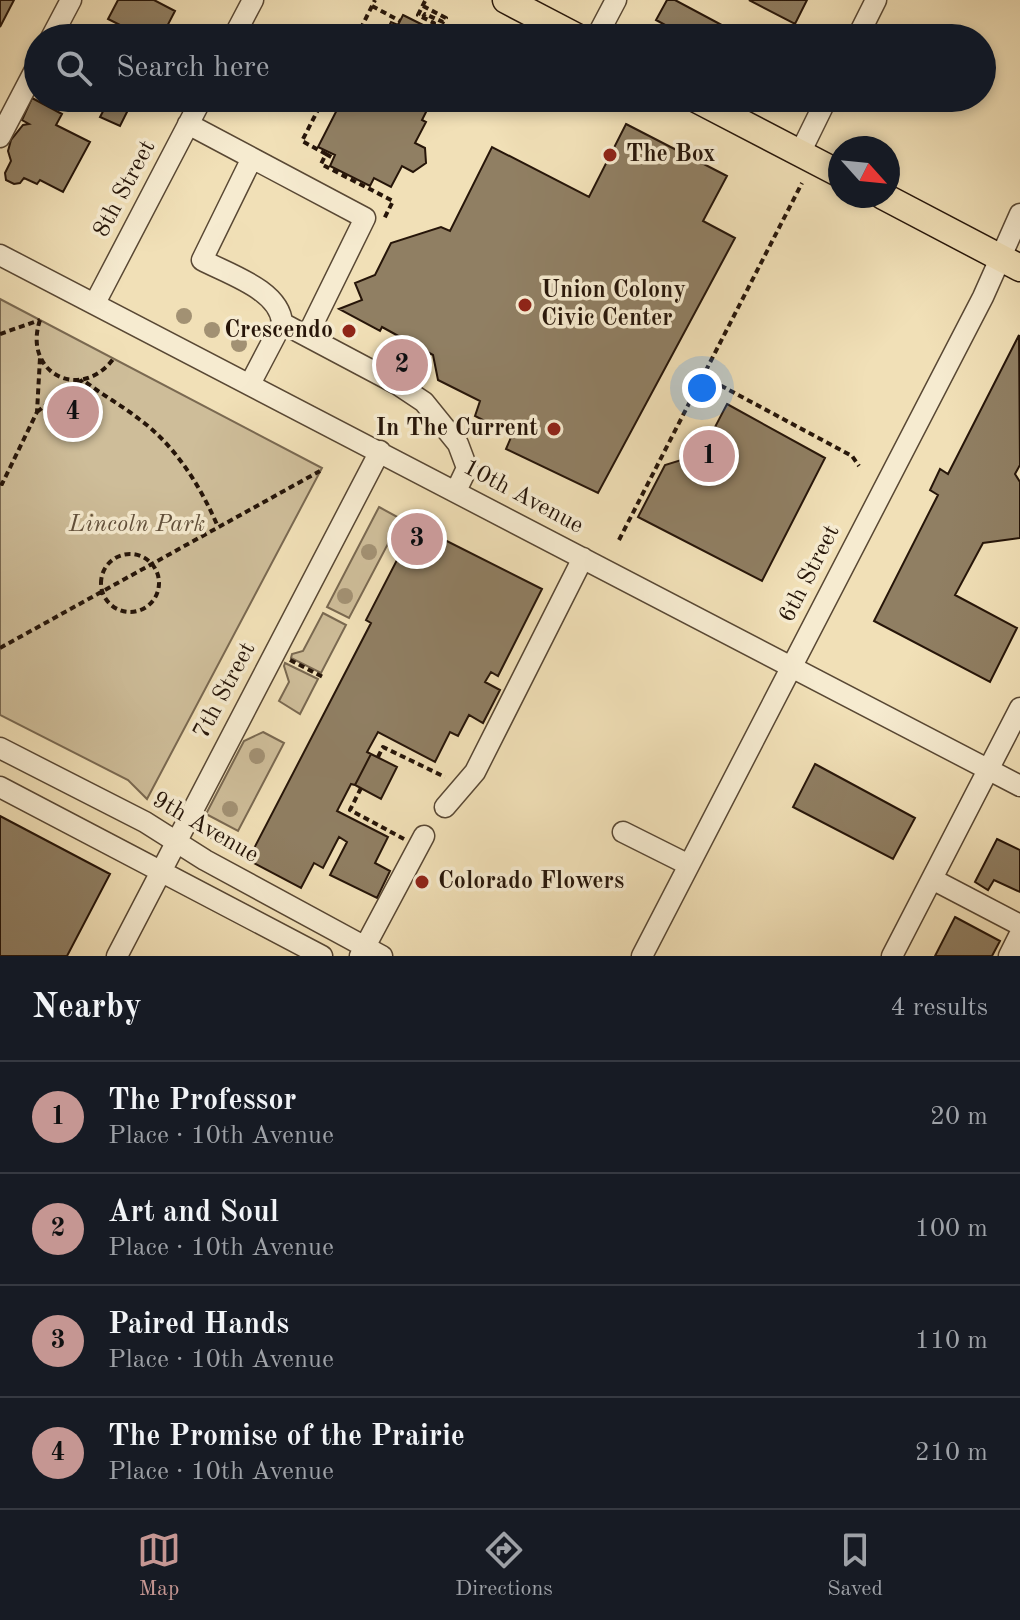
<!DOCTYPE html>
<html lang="en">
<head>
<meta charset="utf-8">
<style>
  body { margin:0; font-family:"Old Standard TT",serif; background:#20242c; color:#f1f3f6 }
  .compass { position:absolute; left:828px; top:136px; width:72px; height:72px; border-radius:50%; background:#171b24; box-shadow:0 4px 12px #0003; rotate:117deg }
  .you { position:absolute; left:702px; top:388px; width:28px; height:28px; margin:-20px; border:6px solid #fff; border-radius:50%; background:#1a73e8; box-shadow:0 0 0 12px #1a73e833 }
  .badge { display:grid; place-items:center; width:52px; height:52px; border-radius:50%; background:#c59692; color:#111; font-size:26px; font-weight:700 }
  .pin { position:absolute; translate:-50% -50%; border:4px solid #fff; box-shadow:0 2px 8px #0006 }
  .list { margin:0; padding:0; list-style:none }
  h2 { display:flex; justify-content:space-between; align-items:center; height:104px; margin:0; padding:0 32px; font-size:34px }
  h2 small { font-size:26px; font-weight:400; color:#9ea1a6 }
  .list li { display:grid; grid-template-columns:52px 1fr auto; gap:24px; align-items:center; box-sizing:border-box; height:112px; padding:0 32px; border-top:2px solid #363941 }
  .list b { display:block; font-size:30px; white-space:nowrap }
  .list p { margin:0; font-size:26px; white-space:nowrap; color:#9ea1a6 }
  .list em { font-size:26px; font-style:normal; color:#9ea1a6 }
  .icon { flex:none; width:44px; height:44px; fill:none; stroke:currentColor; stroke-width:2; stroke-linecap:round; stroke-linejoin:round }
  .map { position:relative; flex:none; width:1020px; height:956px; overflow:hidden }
  .search { position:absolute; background:#171b24; box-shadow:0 4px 12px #0003; left:24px; right:24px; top:24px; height:88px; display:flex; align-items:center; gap:20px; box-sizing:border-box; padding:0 28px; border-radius:44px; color:#9ea1a6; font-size:30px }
  .sheet { height:552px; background:#171b24 }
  nav { display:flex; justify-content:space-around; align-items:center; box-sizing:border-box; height:112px; border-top:2px solid #363941; background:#171b24; font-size:22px; color:#9ea1a6 }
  nav a { display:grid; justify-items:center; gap:4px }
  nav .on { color:#c59692 }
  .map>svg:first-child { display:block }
</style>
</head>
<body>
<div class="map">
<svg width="1020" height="956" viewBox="0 0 1020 956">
  <rect width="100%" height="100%" fill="#f1e0b7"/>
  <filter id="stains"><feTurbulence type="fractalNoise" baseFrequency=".0025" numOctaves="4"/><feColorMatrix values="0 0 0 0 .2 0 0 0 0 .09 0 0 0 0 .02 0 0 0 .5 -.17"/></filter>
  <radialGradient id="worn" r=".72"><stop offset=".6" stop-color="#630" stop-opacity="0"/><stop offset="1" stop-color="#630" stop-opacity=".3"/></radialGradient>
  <path fill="#cebd99" stroke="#7a6951" stroke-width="2" d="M0,299L322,468L147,799L128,780L0,715Z
    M379,507L401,519L349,618L327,607Z
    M323,613L346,625L321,673L291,658L292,654L303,651Z
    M285,663L318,679L300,714L279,701L289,682L284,666Z
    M263,732L284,743L238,831L206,814L244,741Z"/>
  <path fill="#907f63" stroke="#261509" stroke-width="2" d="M0,0H14L0,27Z
    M118,0H154L175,11L161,38H146L108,19Z
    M667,0H675L746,38H689L656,20Z
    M749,0H807L795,24Z
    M403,15L431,29L448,38H383L391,22L398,25Z
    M32,98L62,114L56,125L90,142L63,192L40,180L37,184L24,178L20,183L14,184L6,180L5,173L11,161L8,151L11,140L23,125L29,124L22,120Z
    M110,98H134L120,126L100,117Z
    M343,98H433L422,120L426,122L415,143L425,148L426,163L413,172L402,166L391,187L374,178L370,186L330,166L335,155L318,147Z
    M626,124L727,176L703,221L735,238L598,493L506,449L512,435L475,416L480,401L438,380L433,355L382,327L380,331L339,309L362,300L355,283L375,275L391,243L441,227L450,231L492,147L589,197Z
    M1019,335L1020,465L1015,474L1020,482V538L983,543L955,595L1017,628L990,682L874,621L938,495L930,490L940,469L948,474Z
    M727,404L825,458L762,581L638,517L665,465L701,454Z
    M415,525L542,589L498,676L491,672L485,682L500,690L483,723L469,715L458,736L450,732L435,762L378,732L367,752L371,754L355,785L351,784L337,811L388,837L375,863L390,871L377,898L330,875L347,842L339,837L323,868L314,863L301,888L248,860L371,623L366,620Z
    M371,754L397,767L381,799L355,785Z
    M815,764L915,818L893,859L793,807Z
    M0,816L110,874L67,956H0Z
    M997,839L1020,850V892L994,880L988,890L975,882Z
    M955,917L1000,941L992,956H935Z"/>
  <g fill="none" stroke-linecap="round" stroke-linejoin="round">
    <defs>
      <path id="minor" d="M51,38L71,0
        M233,38L253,0
        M596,38L616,0
        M857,38L876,0
        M188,124L252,158
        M0,137L38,64
        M800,153L827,98
        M0,255L1020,786
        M95,303L202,98
        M282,323C280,290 228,274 202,260L252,158L365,218L307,336
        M250,384L282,323L397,384L424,402L458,444L467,468L456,491
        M0,748L145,822L205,860L382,956
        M0,787L322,956
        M445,807L475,772L583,558
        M623,832L689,865
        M932,879L1020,925
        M117,956L380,451
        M360,956L424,836
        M642,956L983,297L1020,214
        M892,956L1020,708
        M1009,956L1020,934"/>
      <path id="major" d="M506,0L579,38
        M694,98L840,174
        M883,196L1020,268"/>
    </defs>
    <use href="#minor" stroke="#594834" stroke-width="23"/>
    <use href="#major" stroke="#261509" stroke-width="29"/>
    <path stroke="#261509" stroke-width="4" stroke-dasharray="6 4" stroke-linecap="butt" d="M425,1L418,15L434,23L431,29
      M372,6L400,21
      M423,6L446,18L443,22L425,14L423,17
      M356,38L375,0
      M324,98L302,141L326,154L321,164L393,201L384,219
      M326,154L333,158
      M40,320C22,373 81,403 114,358
      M0,334L40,320
      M703,376L852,456L859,466
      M37,412L62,392L83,380C101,394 121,405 139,419C175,445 201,487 218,527
      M0,483L2,484L37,412L40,358
      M619,540L802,183
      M101 583a29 29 0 1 1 58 0a29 29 0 1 1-58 0Z
      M0,648L320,471
      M290,660L323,677
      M378,757L383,747L445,777
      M361,788L350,810L404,839
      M201,831L213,838"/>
    <use href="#minor" stroke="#f6ebd0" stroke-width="20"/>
    <use href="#major" stroke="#f1e0b7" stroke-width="26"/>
  </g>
  <g fill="#a29173">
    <circle cx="184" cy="316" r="8"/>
    <circle cx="212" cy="330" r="8"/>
    <circle cx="239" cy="344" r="8"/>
    <circle cx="369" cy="552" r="8"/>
    <circle cx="345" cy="596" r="8"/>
    <circle cx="257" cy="756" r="8"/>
    <circle cx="230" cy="809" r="8"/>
  </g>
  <g fill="#8f2418" stroke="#f6ebd0" stroke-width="3">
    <circle cx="610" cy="155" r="8"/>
    <circle cx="525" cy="305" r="8"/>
    <circle cx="349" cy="331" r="8"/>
    <circle cx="554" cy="429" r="8"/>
    <circle cx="422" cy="882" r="8"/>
  </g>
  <g text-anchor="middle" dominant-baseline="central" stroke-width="7" stroke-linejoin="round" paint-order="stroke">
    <g font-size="24" font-weight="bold" fill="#261509" stroke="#f6ebd0" text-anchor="start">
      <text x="626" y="155">The Box</text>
      <text x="541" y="291">Union Colony<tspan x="541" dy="28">Civic Center</tspan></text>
      <text x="333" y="331" text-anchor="end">Crescendo</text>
      <text x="538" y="429" text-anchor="end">In The Current</text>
      <text x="438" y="882">Colorado Flowers</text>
    </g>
    <g font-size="24" fill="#261509" stroke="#f6ebd0">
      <text transform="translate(125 189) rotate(-62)">8th Street</text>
      <text transform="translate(523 497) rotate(28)">10th Avenue</text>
      <text transform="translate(810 574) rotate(-63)">6th Street</text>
      <text transform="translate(225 691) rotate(-62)">7th Street</text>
      <text transform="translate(205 828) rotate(30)">9th Avenue</text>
    </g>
    <g font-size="24" font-style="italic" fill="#61503b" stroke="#f6ebd0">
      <text x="137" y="525">Lincoln Park</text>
    </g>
  </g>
  <rect width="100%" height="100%" filter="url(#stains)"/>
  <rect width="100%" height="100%" fill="url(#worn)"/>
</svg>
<svg class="compass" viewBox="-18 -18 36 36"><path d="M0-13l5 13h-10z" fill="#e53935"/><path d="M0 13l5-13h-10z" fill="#9ea1a6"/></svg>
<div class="you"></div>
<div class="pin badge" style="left:709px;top:456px">1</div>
<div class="pin badge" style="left:402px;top:365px">2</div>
<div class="pin badge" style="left:417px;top:539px">3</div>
<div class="pin badge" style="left:73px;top:412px">4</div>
<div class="search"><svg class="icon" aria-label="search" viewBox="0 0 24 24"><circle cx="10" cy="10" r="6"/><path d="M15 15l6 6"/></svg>Search here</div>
</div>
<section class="sheet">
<h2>Nearby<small>4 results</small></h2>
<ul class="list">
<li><span class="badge">1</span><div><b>The Professor</b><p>Place · 10th Avenue</p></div><em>20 m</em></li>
<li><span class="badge">2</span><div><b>Art and Soul</b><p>Place · 10th Avenue</p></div><em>100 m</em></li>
<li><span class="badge">3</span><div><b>Paired Hands</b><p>Place · 10th Avenue</p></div><em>110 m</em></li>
<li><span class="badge">4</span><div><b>The Promise of the Prairie</b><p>Place · 10th Avenue</p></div><em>210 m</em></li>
</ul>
</section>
<nav>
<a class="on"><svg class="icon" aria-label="map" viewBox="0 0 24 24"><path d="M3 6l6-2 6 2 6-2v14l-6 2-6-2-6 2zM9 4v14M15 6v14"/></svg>Map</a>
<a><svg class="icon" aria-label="directions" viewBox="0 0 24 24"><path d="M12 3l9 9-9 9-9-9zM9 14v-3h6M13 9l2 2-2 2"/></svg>Directions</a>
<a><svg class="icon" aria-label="saved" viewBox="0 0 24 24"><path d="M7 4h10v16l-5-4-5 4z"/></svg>Saved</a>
</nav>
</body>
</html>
